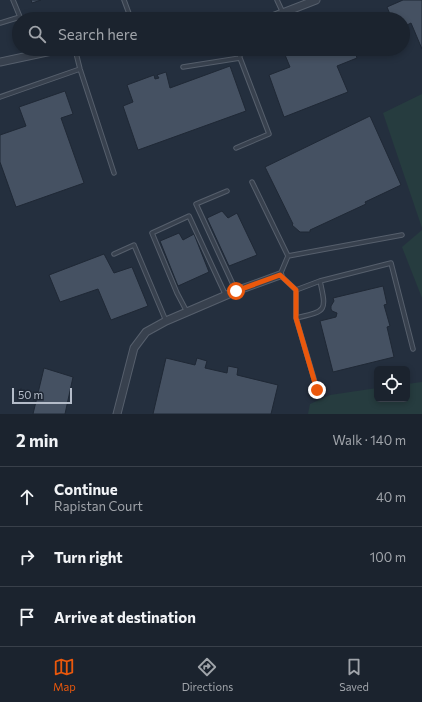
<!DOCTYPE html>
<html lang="en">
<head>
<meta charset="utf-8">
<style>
  body { margin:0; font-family:Commissioner,sans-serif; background:#242b36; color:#f1f3f6 }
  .controls { position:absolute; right:12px; bottom:12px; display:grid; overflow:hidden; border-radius:6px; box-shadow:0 2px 6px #0003 }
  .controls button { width:36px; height:36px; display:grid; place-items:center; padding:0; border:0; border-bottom:1px solid #39404a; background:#1b232e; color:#f1f3f6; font:20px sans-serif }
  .scale { position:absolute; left:12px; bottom:10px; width:60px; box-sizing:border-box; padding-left:4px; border:2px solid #b4bcc9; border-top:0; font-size:11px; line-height:14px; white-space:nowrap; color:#b4bcc9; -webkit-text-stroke:3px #1d2633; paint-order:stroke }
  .stop { position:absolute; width:12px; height:12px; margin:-9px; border:3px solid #ea580c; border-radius:50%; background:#fff }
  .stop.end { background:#ea580c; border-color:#fff; box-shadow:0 1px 4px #0008 }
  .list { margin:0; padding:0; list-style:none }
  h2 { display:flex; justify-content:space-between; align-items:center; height:52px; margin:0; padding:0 16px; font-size:17px }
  h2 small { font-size:13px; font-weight:400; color:#a0a4aa }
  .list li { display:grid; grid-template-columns:26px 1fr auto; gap:12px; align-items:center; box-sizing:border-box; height:60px; padding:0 16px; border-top:1px solid #39404a }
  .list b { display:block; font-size:15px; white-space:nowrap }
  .list p { margin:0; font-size:13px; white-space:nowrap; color:#a0a4aa }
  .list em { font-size:13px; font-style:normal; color:#a0a4aa }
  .icon { flex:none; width:22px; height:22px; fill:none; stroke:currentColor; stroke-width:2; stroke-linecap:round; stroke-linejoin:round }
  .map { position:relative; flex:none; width:422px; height:414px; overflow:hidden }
  .search { position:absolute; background:#1b232e; box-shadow:0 2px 6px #0003; left:12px; right:12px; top:12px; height:44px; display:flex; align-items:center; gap:10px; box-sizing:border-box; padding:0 14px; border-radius:22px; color:#a0a4aa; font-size:15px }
  .sheet { height:232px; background:#1b232e }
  nav { display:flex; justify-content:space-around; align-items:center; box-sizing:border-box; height:56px; border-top:1px solid #39404a; background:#1b232e; font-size:11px; color:#a0a4aa }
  nav a { display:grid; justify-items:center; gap:2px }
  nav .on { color:#ea580c }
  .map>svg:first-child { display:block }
</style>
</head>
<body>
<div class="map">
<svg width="422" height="414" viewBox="0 0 422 414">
  <rect width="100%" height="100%" fill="#242f3e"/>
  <path fill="#263c3f" d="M422,94V228L383,113Z
    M422,230V298L402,247Z
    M422,382V414H308L310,404L330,395L377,388V399H407V384Z"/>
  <path fill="#455162" stroke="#1f2835" d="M31,0H41L32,3Z
    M403,0H422V49L411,23L403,27V19H392L387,7Z
    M286,49H354L357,58L337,66L348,92L284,117L269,75L290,67L283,50Z
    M230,66L246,111L138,150L123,106L133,102L127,85L154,75L155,79L159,78L157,75L166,72L170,88Z
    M65,91L73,114L61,118L84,183L16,207L0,162V135L26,126L19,107Z
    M370,116L401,185L365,202L366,204L310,230V232H300L292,225L293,224L265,167Z
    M222,211L228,218L237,213L257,255L229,266L207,218Z
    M179,233L183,240L194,234L209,272L178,286L160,241Z
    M104,254L114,273L132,267L148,306L111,320L98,289L60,302L49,275Z
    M383,286L387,304L384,305L390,326L387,327L394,357L333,372L320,321L336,317L337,313L332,311L331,309V306L334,301L333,298Z
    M166,358L195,365L197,358L207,361L205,368L227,373L228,366L238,368L237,375L278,385L271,414H153Z
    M44,368L73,377L65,414H33Z"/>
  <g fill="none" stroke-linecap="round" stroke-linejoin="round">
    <defs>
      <path id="service" d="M124,0L131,19
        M277,0L283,13
        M0,23L20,17L13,0
        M75,49L80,69L114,173
        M183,67L240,58
        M0,97L80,69
        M236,148L269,134L240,58L239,49
        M252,182L288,256L280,275L296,290V318L317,389
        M227,191L196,204L236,291
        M114,254L134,245L166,321
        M288,256L402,235
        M296,290L320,281L391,263L413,349
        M187,312L177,293L152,233L189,216L226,296
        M296,318C326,311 327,312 320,281"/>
      <path id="minor" d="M267,19L316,0
        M0,62L61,49
        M117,414L134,348L146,332L166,321L236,291L280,275"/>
    </defs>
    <use href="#service" stroke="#565f6c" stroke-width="5.5"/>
    <use href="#minor" stroke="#565f6c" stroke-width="9"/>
    <use href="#service" stroke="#38414e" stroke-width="3.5"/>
    <use href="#minor" stroke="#38414e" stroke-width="7"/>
  </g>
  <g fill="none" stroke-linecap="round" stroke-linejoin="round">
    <path stroke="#ea580c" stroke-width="5" d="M236,291L280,275L296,290V318L317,390"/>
  </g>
</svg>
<div class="controls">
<button><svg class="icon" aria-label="locate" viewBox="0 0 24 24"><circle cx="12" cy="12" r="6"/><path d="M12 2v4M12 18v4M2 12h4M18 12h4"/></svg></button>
</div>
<div class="scale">50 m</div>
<div class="stop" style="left:236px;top:291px"></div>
<div class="stop end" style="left:317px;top:390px"></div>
<div class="search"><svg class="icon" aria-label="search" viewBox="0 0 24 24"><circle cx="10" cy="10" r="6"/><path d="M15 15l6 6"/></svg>Search here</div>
</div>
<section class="sheet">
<h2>2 min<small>Walk · 140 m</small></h2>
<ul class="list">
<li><svg class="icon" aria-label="ahead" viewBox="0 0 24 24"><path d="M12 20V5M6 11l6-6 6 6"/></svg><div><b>Continue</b><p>Rapistan Court</p></div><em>40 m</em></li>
<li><svg class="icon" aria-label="right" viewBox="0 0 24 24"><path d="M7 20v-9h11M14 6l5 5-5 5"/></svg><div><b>Turn right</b></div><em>100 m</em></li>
<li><svg class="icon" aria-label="arrive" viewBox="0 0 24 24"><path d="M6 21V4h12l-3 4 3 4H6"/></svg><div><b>Arrive at destination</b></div></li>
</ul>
</section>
<nav>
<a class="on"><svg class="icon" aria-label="map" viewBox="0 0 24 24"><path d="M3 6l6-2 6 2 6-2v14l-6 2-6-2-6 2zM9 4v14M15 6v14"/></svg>Map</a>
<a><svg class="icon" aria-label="directions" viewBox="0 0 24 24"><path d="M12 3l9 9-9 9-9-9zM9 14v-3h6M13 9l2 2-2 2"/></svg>Directions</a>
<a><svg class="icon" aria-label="saved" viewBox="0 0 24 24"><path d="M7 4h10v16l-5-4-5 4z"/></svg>Saved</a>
</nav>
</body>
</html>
